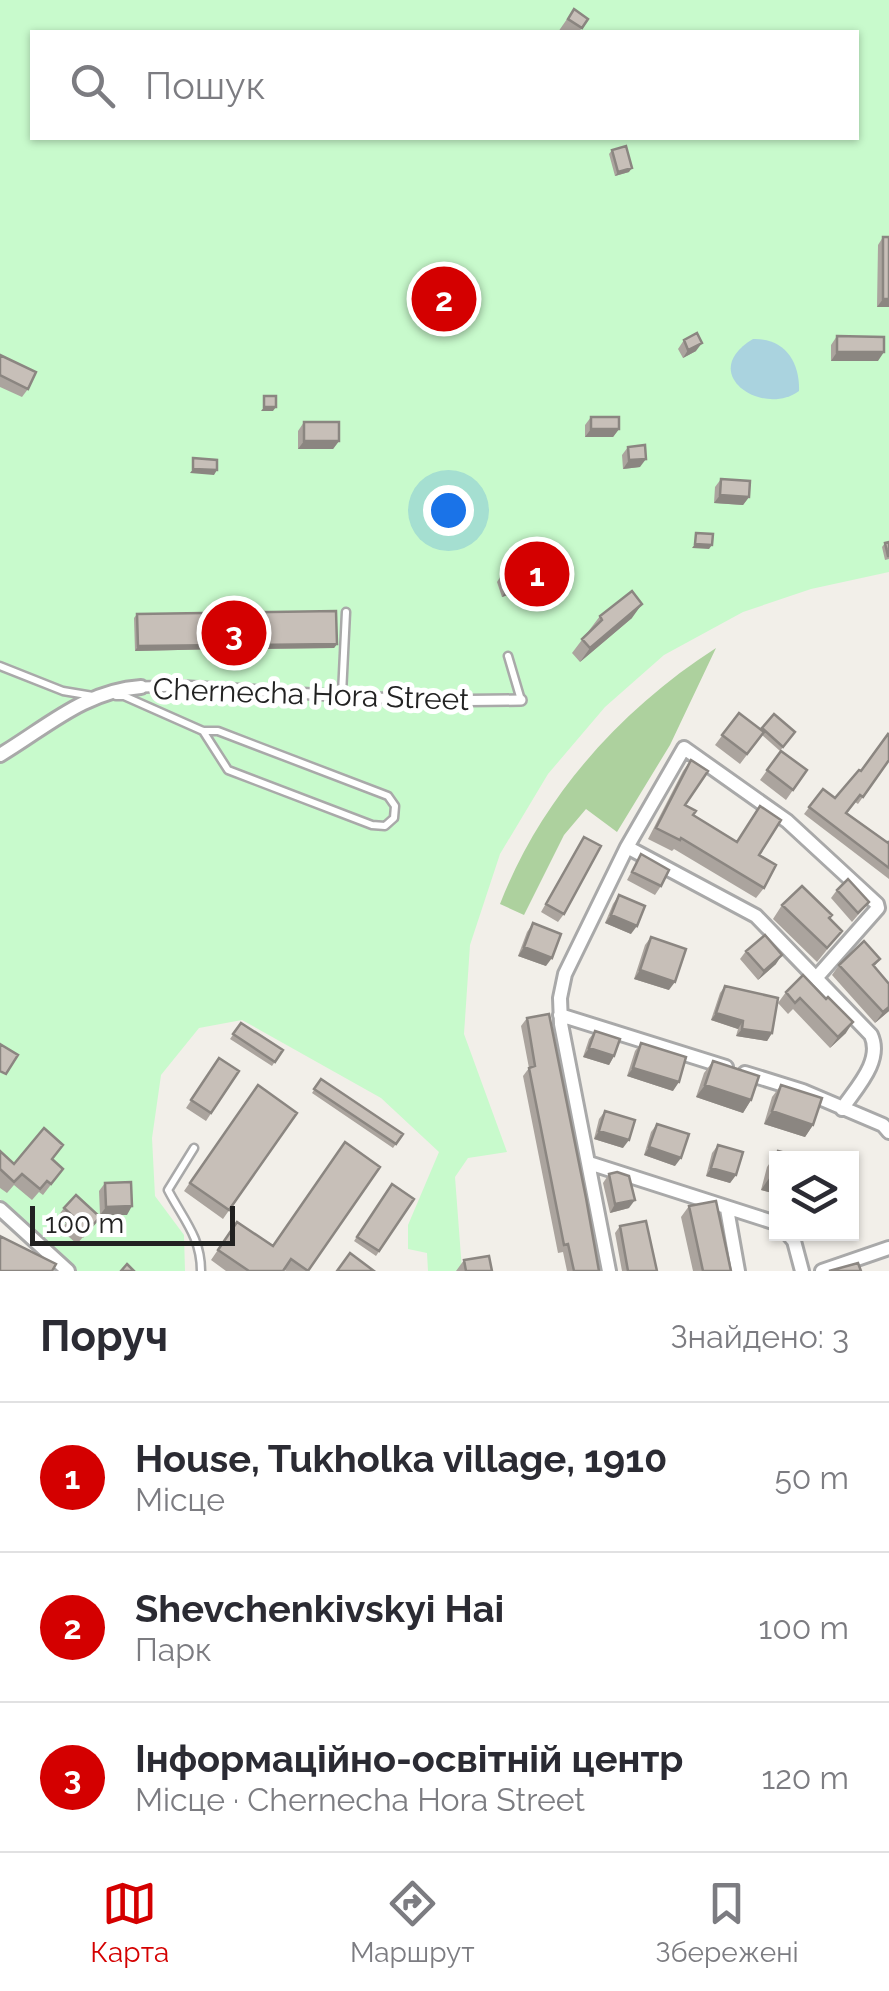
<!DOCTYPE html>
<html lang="uk">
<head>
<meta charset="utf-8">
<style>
  body { margin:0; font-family:Raleway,sans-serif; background:#f7f7f7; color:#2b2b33 }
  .controls { position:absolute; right:30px; bottom:30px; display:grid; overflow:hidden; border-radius:0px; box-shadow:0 2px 8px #0004 }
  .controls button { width:90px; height:90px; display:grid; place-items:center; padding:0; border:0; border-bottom:2px solid #e1e1e2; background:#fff; color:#2b2b33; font:50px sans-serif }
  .scale { position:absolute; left:30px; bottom:25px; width:205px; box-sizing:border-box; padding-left:10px; border:5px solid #222; border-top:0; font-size:28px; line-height:35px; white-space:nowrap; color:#222; -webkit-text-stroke:8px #fff; paint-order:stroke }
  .you { position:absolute; left:448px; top:510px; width:35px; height:35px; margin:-25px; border:8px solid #fff; border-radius:50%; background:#1a73e8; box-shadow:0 0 0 15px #1a73e833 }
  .badge { display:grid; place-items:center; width:65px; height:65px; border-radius:50%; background:#d40000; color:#fff; font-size:32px; font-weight:700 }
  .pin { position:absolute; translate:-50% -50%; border:5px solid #fff; box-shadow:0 2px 10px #0006 }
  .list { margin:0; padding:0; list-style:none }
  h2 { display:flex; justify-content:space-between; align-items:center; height:130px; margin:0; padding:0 40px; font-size:42px }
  h2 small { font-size:32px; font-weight:400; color:#7c7c81 }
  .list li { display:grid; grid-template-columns:65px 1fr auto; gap:30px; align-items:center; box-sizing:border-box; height:150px; padding:0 40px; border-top:2px solid #e1e1e2 }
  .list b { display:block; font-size:38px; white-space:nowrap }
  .list p { margin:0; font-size:32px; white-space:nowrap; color:#7c7c81 }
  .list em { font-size:32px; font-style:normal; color:#7c7c81 }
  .icon { flex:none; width:55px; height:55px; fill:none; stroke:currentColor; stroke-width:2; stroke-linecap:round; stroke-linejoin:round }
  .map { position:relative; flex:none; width:889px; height:1271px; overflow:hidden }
  .search { position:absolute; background:#fff; box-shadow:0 2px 8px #0004; left:30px; right:30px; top:30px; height:110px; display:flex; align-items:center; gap:25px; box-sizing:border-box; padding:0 35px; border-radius:0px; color:#7c7c81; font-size:38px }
  .sheet { height:580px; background:#fff }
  nav { display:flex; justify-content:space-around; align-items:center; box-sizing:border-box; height:140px; border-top:2px solid #e1e1e2; background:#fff; font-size:28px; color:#7c7c81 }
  nav a { display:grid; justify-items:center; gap:5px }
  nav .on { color:#d40000 }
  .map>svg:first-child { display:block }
</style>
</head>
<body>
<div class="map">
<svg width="889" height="1271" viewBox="0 0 889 1271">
  <rect width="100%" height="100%" fill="#f2efe9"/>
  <path fill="#add19e" d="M716,648L670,745L617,832L586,809L564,835L524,915L500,904C541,798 621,709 716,648Z"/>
  <path fill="#c8facc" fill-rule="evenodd" d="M0,0H889V572L811,589L743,612L664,655L605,707L548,774L500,854L470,945L464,1034L507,1152L468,1158L455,1177L462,1270L459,1271H428L427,1253L408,1249V1225L439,1152L381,1098L242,1020L199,1028L161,1075L152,1138L155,1196L184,1235L185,1271H76L0,1199ZM32,32H856V138H32Z"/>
  <path fill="#aad3df" d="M753,339C785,338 800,362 799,391C762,418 696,373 753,339Z"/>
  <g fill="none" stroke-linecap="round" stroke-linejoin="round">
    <defs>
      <path id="service" d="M508,656L521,700
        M0,666L63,691L93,696
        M342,694L346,612
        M116,696H124L203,731H218L388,796L395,806L394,818L385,826L372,825L228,770L203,731
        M194,1148L168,1190C183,1219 201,1237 201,1271"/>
      <path id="pedestrian" d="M141,687L182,686L427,701L521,700"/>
      <path id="minor" d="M0,755C47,727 84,691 141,687
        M627,847L756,916L871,1035C883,1061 856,1088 842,1109
        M560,1015L726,1067
        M745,1073L803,1091L883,1125L889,1132
        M589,1163L776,1223
        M0,1209L68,1271
        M727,1209L738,1271
        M788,1234L794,1241L802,1271
        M609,1271L561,1024L560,998L565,974L627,847L684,748L787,821L877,904L878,908L817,977
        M822,1271L889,1248"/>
    </defs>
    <use href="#service" stroke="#a9a9a9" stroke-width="11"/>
    <use href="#pedestrian" stroke="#a9a9a9" stroke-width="14"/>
    <use href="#minor" stroke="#a9a9a9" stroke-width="18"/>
    <use href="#service" stroke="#fff" stroke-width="6"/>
    <use href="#pedestrian" stroke="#fff" stroke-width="9"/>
    <use href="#minor" stroke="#fff" stroke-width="12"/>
  </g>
  <path fill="#aba49e" d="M574,9L588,19L579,32H558Z
    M612,150L629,172L615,176L609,154Z
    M883,237L889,307H877L878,245Z
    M837,336L878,361H831V345Z
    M684,340L696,351L683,358L678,349Z
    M0,355L28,389L22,397L0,387Z
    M591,417L619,429L613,437H585V425Z
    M304,422L339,441L333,449H298V431Z
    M628,447L640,467L623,469L622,455Z
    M721,479L749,497L743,505L714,503L715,487Z
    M889,542V559L885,560L882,547L885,543Z
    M527,551L557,581L552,589L532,594L530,587L502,597L497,582L502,574L524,567L522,559Z
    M137,614L337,644L334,648L252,649L249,660L221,661V649L135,651L134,618Z
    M600,616L632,618L580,662L572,653Z
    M739,713L761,729L795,732L780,751L762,735L740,764L715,745Z
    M781,751L807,770L786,800L760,780Z
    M691,760L685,805L693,815L759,855L764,888L756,898L674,849L672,851L648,839L683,771Z
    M889,760L858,804L855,802L847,813L888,843L889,841V879L804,814L823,789L835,798L861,771Z
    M584,837L564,914L558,922L541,912Z
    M641,854L661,886L655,895L627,880Z
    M837,890L869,902L852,922L831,898Z
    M619,895L631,934L605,923L613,904Z
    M782,905L829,919L842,931L817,962L773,919Z
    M533,923L546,966L518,956L527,932Z
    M651,937L669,990L634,979L645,945Z
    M746,951L776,964L758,980L740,959Z
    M880,959L874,967L889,1011L875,1023L832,975L839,965Z
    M725,986L772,1033L767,1041L736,1036L738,1029L711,1020L720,993Z
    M786,992L826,999L846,1033L830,1048L793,1009L788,1014L778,1003Z
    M527,1018L599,1271H567L563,1252L558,1253L523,1076L529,1068L521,1026Z
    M241,1023L283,1050L272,1066L230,1039Z
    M595,1031L614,1056L609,1065L583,1057L589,1039Z
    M641,1043L673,1091L627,1076L635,1051Z
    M219,1058L239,1071L206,1121L186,1108Z
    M713,1061L751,1100L743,1113L696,1097L704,1073Z
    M321,1079L403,1134L393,1148L312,1093Z
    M258,1085L297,1113L223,1219L184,1191Z
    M781,1085L813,1125L805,1137L764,1124L772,1097Z
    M605,1111L623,1148L594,1139L599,1119Z
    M657,1124L675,1166L644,1155L651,1132Z
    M718,1145L736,1175L730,1183L706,1176L712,1153Z
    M0,1151L14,1164L52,1160L63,1169L43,1195L39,1192L32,1200L14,1185L7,1193L0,1188Z
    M778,1151L776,1194L761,1190L767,1167Z
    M609,1174L629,1208L610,1213L603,1183Z
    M105,1183L127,1215H100L99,1191Z
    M392,1184L414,1199L376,1256L354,1241Z
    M689,1206L731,1271H693L681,1217Z
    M64,1208L100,1217L77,1244L61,1230L66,1223L58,1216Z
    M237,1222L308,1271H286L284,1270L283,1271H226L211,1260Z
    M620,1226L657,1271H622L615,1233Z
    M464,1260L492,1271H456Z"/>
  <path fill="#8b8681" d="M632,168L629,172L615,176L618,172Z
    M883,299H889V307H877Z
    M702,343L696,351L683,358L688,350Z
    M837,352H884L878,361H831Z
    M264,407H276L273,411H261Z
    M591,429H619L613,437H585Z
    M304,441H339L333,449H298Z
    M646,459L640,467L623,469L629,460Z
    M193,469L217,470L214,475L190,473Z
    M720,495L749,497L743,505L714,503Z
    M695,544L712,545L709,549L692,548Z
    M536,580L530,587L502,597L507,589Z
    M557,581L552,589L532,594L538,587Z
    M642,604L632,618L580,662L590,648Z
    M337,644L334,648L249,649L252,645Z
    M224,645L221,649L135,651L138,646Z
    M224,656H252L249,660L221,661Z
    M611,915L637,926L631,934L605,923Z
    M524,947L552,958L546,966L518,956Z
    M782,955L776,964L758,980L764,971Z
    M640,970L675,982L669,990L634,979Z
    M889,1007V1011L875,1023L883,1012Z
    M716,1013L743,1021L738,1029L711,1020Z
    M853,1022L846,1033L830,1048L838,1037Z
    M742,1029L772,1033L767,1041L736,1036Z
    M589,1048L614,1056L609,1065L583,1057Z
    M633,1068L679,1082L673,1091L627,1076Z
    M705,1085L751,1100L743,1113L696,1097Z
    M772,1111L813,1125L805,1137L764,1124Z
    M599,1131L629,1140L623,1148L594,1139Z
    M649,1147L681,1158L675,1166L644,1155Z
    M711,1168L736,1175L730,1183L706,1176Z
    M772,1174L776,1175V1194L761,1190Z
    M635,1200L629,1208L610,1213L615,1204Z
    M132,1206L127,1215H100L106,1207Z"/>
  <path fill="#c7bfb8" stroke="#8b8681" stroke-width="2.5" d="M574,9L588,19L582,28L568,19Z
    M626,146L632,168L618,172L612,150Z
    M883,237H889V299H883Z
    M697,333L702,343L688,350L684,340Z
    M837,336L884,337V352H837Z
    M0,355L36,372L28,389L0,375Z
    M264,396H276V407H264Z
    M591,417H619V429H591Z
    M304,422H339V441H304Z
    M645,445L646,459L629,460L628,447Z
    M193,458L217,460V470L193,469Z
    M721,479L750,481L749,497L720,495Z
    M696,533L713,534L712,545L695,544Z
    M889,542V556H888L885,543Z
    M546,546L557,581L538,587L536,580L507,589L502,574L531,565L527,551Z
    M632,591L642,604L590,648L582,639L602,620L600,616Z
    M336,611L337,644L252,645V656H224V645L138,646L137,614Z
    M739,713L764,732L747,754L722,735Z
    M774,714L795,732L783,747L762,728Z
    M888,734L889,735V760L863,797L860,795L846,813L888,843L889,841V868L809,807L823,789L835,798L859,770L861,771Z
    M781,751L807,770L793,790L767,770Z
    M691,760L708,771L685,805L696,811L693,815L737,842L760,806L781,820L759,855L776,865L764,888L681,838L680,840L656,828Z
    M584,837L601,846L564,914L546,904Z
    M641,854L669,870L661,886L632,872Z
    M848,879L869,902L858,913L837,890Z
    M802,886L832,915L829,918L842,931L827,948L782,905Z
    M619,895L645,906L637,926L611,915Z
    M533,923L561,934L552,958L524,947Z
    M765,935L782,955L764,971L746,951Z
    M651,937L686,949L675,982L640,970Z
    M864,941L880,959L873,965L889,984V1007L883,1012L839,965Z
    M803,975L826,999L828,997L853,1022L838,1037L800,998L795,1003L786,992Z
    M725,986L778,998L772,1033L742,1029L743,1021L716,1013Z
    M549,1014L586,1198L599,1271H574L568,1244L564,1245L529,1068L535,1066L527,1018Z
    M241,1023L283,1050L275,1062L233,1034Z
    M595,1031L620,1039L614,1056L589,1048Z
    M641,1043L686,1057L679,1082L633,1068Z
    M0,1044L18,1055L6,1074L0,1071Z
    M219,1058L239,1071L211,1113L191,1100Z
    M713,1061L759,1076L751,1100L705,1085Z
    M321,1079L403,1134L396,1144L314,1089Z
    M258,1085L297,1113L229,1210L190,1183Z
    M781,1085L822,1098L813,1125L772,1111Z
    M605,1111L635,1120L629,1140L599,1131Z
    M657,1124L689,1134L681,1158L649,1147Z
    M44,1128L63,1145L52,1159L63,1169L51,1184L47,1181L40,1189L22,1174L14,1182L0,1169V1151L14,1164Z
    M345,1142L380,1167L308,1271L291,1259L283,1271H249L218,1250L237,1222L273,1246Z
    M718,1145L743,1152L736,1175L711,1168Z
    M778,1151L804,1158H776V1175L772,1174Z
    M617,1172L629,1176L635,1200L615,1204L609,1174Z
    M131,1182L132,1206L106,1207L105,1183Z
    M392,1184L414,1199L379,1251L357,1237Z
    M76,1195L100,1217L83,1236L67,1222L73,1216L64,1208Z
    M716,1201L731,1271H703L689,1206Z
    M646,1221L657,1271H628L620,1226Z
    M0,1236L56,1264L52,1271H0Z
    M350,1253L374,1271H337Z
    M489,1256L492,1271H466L464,1260Z
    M858,1263L861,1271H829Z
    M127,1264L134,1271H121Z"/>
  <g text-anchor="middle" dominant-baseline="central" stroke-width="10" stroke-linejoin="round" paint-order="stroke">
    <g font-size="30" fill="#222" stroke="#fff">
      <text transform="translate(311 694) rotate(2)">Chernecha Hora Street</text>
    </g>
  </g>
</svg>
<div class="controls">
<button><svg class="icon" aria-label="layers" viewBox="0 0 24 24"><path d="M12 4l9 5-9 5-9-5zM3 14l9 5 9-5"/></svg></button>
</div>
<div class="scale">100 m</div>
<div class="you"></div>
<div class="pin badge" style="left:537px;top:574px">1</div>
<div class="pin badge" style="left:444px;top:299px">2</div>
<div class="pin badge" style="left:234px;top:633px">3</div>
<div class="search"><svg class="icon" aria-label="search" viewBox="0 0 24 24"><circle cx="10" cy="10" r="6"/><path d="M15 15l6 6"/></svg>Пошук</div>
</div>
<section class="sheet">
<h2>Поруч<small>Знайдено: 3</small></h2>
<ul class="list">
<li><span class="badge">1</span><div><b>House, Tukholka village, 1910</b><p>Місце</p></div><em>50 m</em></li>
<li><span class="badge">2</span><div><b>Shevchenkivskyi Hai</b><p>Парк</p></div><em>100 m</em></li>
<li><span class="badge">3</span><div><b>Інформаційно-освітній центр</b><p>Місце · Chernecha Hora Street</p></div><em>120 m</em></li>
</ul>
</section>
<nav>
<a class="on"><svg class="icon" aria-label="map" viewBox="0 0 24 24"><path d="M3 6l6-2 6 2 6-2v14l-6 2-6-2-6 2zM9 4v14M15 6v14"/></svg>Карта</a>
<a><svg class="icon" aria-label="directions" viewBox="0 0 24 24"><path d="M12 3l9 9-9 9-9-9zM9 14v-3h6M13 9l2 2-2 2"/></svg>Маршрут</a>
<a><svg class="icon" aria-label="saved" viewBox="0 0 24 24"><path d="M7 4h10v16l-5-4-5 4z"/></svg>Збережені</a>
</nav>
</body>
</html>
